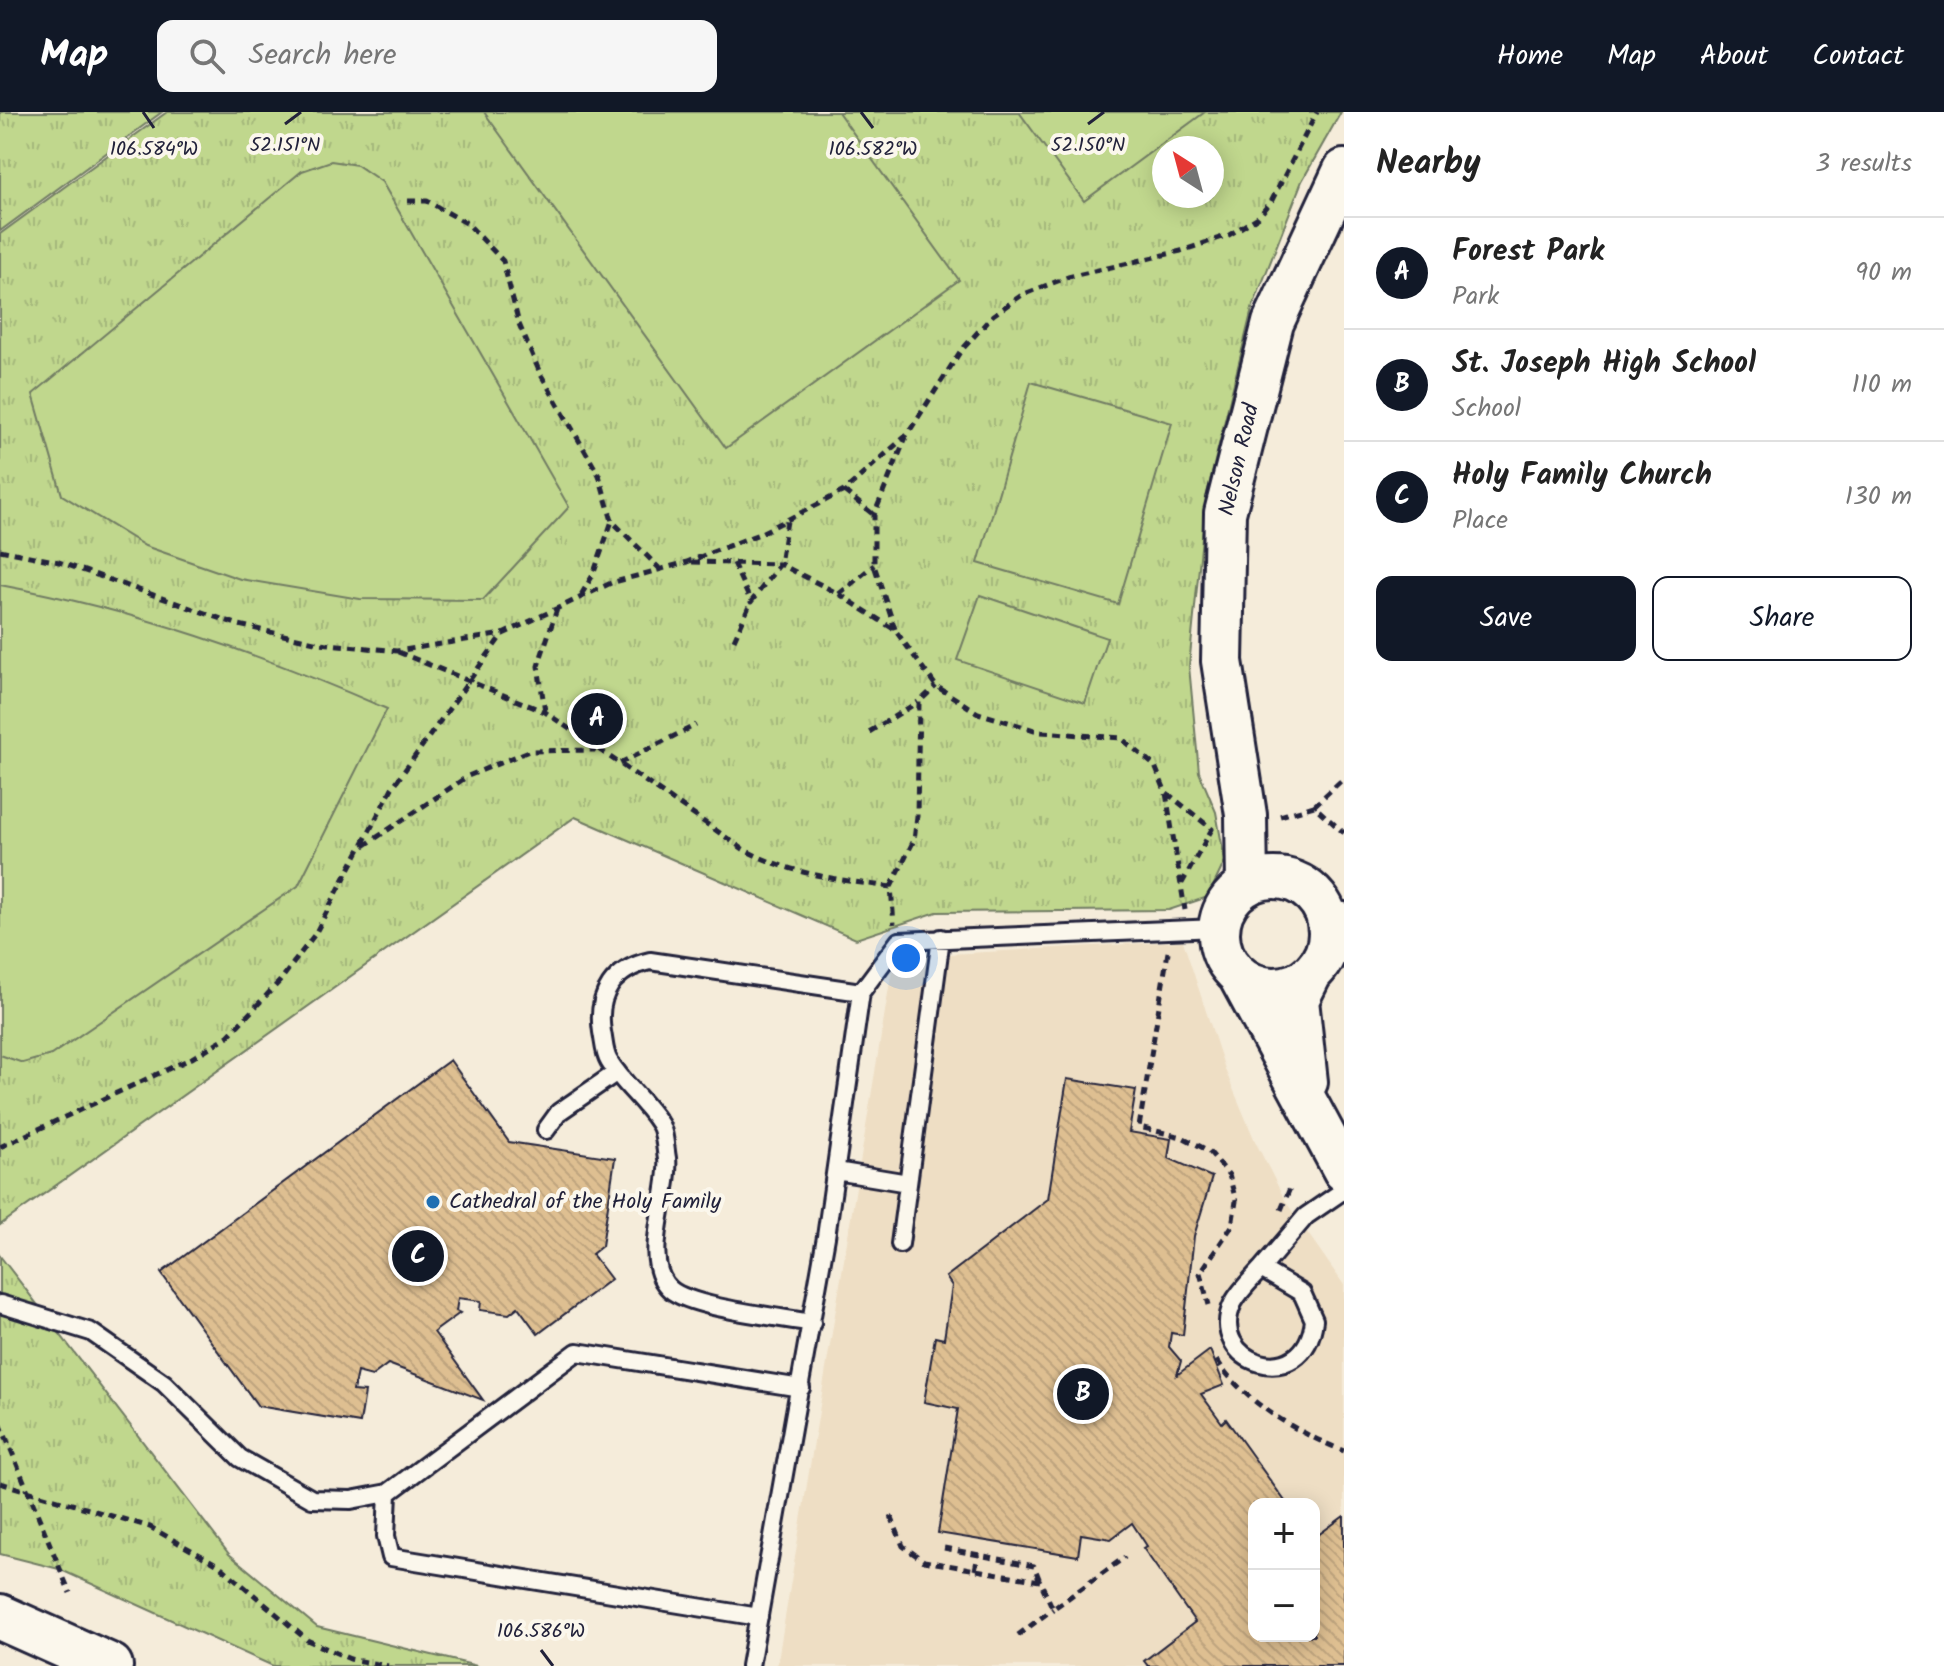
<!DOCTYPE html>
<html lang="en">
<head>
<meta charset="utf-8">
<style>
  body { margin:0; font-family:Kalam,sans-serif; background:#f6f6f6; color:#222 }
  .controls { position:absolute; right:24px; bottom:24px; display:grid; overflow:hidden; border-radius:16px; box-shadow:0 4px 20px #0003 }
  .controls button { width:72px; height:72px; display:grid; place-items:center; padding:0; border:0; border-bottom:2px solid #e0e0e0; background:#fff; color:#222; font:40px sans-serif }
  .compass { position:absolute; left:1152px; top:24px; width:72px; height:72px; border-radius:50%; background:#fff; box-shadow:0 4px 20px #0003; rotate:324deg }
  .you { position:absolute; left:906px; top:846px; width:28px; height:28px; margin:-20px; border:6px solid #fff; border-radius:50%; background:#1a73e8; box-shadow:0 0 0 12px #1a73e833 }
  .badge { display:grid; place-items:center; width:52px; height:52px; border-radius:50%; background:#111827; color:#fff; font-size:26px; font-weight:700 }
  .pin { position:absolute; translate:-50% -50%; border:4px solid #fff; box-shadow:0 2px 8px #0006 }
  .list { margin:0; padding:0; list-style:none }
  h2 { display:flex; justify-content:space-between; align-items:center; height:104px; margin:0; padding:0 32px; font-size:34px }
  h2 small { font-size:26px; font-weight:400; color:#767676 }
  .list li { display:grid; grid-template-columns:52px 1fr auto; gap:24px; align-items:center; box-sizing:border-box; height:112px; padding:0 32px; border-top:2px solid #e0e0e0 }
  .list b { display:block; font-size:30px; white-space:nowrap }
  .list p { margin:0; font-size:26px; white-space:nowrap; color:#767676 }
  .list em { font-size:26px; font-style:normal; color:#767676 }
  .actions { display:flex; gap:16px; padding:24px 32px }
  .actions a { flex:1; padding:18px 0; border:2px solid #111827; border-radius:16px; text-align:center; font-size:28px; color:#111827 }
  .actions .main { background:#111827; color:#fff }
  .icon { flex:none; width:44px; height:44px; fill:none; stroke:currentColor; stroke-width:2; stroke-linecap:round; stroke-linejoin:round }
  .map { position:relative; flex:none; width:1344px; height:1554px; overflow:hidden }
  header { display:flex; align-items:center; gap:48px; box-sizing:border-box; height:112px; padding:0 40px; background:#111827; color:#fff }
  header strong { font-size:38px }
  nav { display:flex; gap:44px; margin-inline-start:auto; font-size:28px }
  .search { width:560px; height:72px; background:#f6f6f6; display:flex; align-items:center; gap:20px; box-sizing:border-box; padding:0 28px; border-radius:16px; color:#767676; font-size:30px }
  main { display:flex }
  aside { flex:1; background:#fff }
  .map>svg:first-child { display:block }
</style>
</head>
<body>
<header>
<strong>Map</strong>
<div class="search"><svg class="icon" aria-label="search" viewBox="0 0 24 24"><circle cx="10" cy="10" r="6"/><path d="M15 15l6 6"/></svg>Search here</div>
<nav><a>Home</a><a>Map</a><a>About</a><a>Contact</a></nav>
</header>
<main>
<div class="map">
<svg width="1344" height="1554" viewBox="0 0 1344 1554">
  <defs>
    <pattern id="grass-tufts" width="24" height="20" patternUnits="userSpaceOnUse" patternTransform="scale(2)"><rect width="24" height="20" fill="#c0d78d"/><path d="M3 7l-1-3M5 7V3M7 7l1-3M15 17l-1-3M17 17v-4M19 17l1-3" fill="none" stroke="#a5b87b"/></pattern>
    <pattern id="building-back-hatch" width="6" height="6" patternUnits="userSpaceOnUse" patternTransform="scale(2)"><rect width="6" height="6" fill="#debf91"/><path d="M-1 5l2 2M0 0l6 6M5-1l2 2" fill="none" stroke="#bea47e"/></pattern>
  </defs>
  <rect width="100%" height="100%" fill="#f5ecda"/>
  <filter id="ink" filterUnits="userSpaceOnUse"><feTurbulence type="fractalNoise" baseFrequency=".0125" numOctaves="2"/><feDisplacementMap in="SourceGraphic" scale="16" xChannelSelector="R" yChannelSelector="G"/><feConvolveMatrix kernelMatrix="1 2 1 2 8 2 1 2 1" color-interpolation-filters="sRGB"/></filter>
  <g filter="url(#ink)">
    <path fill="#eedec4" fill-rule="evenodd" d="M1183,829L1226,960L1255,1029L1286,1090L1344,1173V1554H777L894,845ZM1254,1392H1314V1524H1254Z"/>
    <path fill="url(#grass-tufts)" stroke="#717c64" stroke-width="2" fill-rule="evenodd" d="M0,0H162L0,119Z
      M167,0H1341L1302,69L1252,197L1206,386L1189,554L1199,660L1216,700L1225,749L1208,785L1169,798L937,800L856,827L575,705L0,1113V122ZM1164,36H1212V84H1164Z
      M0,1144L229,1442L317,1515L477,1554H273L59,1457L0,1442Z"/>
    <path fill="#c0d78d" stroke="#717c64" stroke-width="2" d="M484,0H838L959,168L726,336Z
      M1019,0H1205L1084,89Z
      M331,49L357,53L382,70L569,395L483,488L360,487L240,467L145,434L62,383L33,282L302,59Z
      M1031,270L1172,311L1118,492L978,451Z
      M0,473C135,498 261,542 387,597L298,774L51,943L23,951L0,943Z
      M980,483L1107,526L1085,591L957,548Z"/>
    <path fill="url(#building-back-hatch)" stroke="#22223b" stroke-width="2" d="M450,948L509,1030L615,1046L602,1134L592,1142L611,1167L538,1222L518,1195L509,1202L480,1198L481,1189L458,1186L456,1199L460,1201L434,1220L483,1288L388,1252L372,1264L357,1260L353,1279L365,1280L360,1311L258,1294L161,1161Z
      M1067,967L1136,978L1129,1020L1171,1027L1168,1046L1212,1065L1194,1124L1183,1223L1171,1221L1169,1235L1181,1249L1177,1263L1210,1238L1224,1273L1201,1282L1222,1311L1226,1307L1287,1392H1254V1524H1314V1426L1344,1404V1554H1148L1144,1549L1195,1510L1143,1436L1147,1434L1132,1411L1111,1427L1081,1422L1078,1444L938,1421L958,1297L924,1290L935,1225L944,1227L952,1174L946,1165L1048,1087Z"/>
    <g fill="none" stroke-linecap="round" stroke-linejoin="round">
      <defs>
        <path id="service" d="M1324,798L1344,799
          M1328,833L1344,822
          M546,1018L559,1000L617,960
          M836,1059L908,1071
          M900,1132L941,826
          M1261,1157L1302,1181L1314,1208C1305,1285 1205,1251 1233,1191C1240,1178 1251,1168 1261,1157Z
          M1261,1157L1306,1104L1344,1078
          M0,1192L91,1220L164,1271L240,1346L312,1387L351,1388L388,1381
          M812,1211C780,1205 691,1196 670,1177C639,1149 671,1082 667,1046C665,1036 665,1019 659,1011C645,989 623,972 609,949C604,941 604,929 602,920C596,882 614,857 650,849L861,880
          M759,1505L391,1445L386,1424L388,1381L577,1240L801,1276
          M750,1554L826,1125L861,880L899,829L1218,816"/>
        <path id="tertiary" d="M1219 821a55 55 0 1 1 110 0a55 55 0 1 1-110 0Z
          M1247,773L1246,703L1222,549L1225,401L1273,211L1344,58
          M1240,866L1344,1059
          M1307,970L1298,888L1310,864"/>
        <path id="secondary" d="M0,1505L110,1554"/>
      </defs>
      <use href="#service" stroke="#22223b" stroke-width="22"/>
      <use href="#tertiary" stroke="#22223b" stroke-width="46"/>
      <use href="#secondary" stroke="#22223b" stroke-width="50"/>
      <path stroke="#22223b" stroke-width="5" stroke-dasharray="8 6" stroke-linecap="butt" d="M408,89H427L468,112L503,149L519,212L540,261L599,363L612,409L659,456
        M844,379L874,403
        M0,438L59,450L239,513L319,531L397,539L503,522L611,471L687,450L759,422L844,379L907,323L960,240L993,203L1022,183L1068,165L1181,139L1229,123L1258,105L1271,90L1317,0
        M692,450L780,452L839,482L895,518L936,574L978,601L1041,620L1121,626L1155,654L1166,681L1185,798
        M733,451L751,490L780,452L787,409
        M839,482L874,453
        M581,483L593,463L612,409
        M895,517L874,453V403L906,325
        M734,528L751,490
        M398,540L545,600L743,737C789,762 839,768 891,775L894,812
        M545,599L538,554L557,497
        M869,620L918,590
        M620,651L696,613
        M1167,681L1212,717L1181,773
        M1314,694L1344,666
        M1280,704L1314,694L1344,721
        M364,734L468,664L529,639L596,638
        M891,775L914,728L917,704L919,590L936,574
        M1168,840L1139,1015L1182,1025L1209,1039L1229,1063L1236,1089L1232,1114L1200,1161L1209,1193
        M0,1035L192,946L228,924L280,869L315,822L392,676L502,523
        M1281,1098L1290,1076
        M1217,1248C1243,1290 1298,1321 1344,1339
        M0,1311L70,1481
        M0,1371L150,1415L220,1454L307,1528L350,1547L388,1554
        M891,1404L903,1434L924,1449L1040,1469L1053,1497L1125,1445
        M944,1436L1034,1454L1040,1469
        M975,1458L978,1443
        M1018,1523L1053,1497"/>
      <use href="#service" stroke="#fbf7ec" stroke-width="16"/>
      <use href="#tertiary" stroke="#fbf7ec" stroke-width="40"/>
      <use href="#secondary" stroke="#fbf7ec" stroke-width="44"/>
    </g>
  </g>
  <path fill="none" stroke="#22223b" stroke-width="3" d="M143,0L154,16M861,0L873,16M285,12L301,0M1088,12L1104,0M541,1538L553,1554"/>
  <circle fill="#1f6fb2" stroke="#fbf7ec" stroke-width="3" cx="433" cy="1090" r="8"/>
  <g text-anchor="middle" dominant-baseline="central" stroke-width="8" stroke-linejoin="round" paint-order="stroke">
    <g font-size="22" fill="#22223b" stroke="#fbf7ec">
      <text transform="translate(1240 348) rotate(-77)">Nelson Road</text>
    </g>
    <g font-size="22" fill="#22223b" stroke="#fbf7ec" text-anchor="start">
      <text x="449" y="1090">Cathedral of the Holy Family</text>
    </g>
  </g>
  <g font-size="20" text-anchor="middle" fill="#22223b" stroke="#fbf7ec" stroke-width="8" stroke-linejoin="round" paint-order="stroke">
    <text x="285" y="39">52.151°N</text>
    <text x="1088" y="39">52.150°N</text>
    <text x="154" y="43">106.584°W</text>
    <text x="873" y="43">106.582°W</text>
    <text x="541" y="1525">106.586°W</text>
  </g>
</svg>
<div class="controls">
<button>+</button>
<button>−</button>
</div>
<svg class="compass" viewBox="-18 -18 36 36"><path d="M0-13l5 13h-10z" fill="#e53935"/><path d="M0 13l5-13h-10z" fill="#767676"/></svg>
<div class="you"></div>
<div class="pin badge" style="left:597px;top:607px">A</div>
<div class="pin badge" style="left:1083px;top:1282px">B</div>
<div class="pin badge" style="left:418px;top:1144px">C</div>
</div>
<aside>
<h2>Nearby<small>3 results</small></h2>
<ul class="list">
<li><span class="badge">A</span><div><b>Forest Park</b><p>Park</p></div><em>90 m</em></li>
<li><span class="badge">B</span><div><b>St. Joseph High School</b><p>School</p></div><em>110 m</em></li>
<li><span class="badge">C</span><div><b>Holy Family Church</b><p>Place</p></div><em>130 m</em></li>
</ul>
<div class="actions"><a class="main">Save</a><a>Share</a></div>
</aside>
</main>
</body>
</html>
